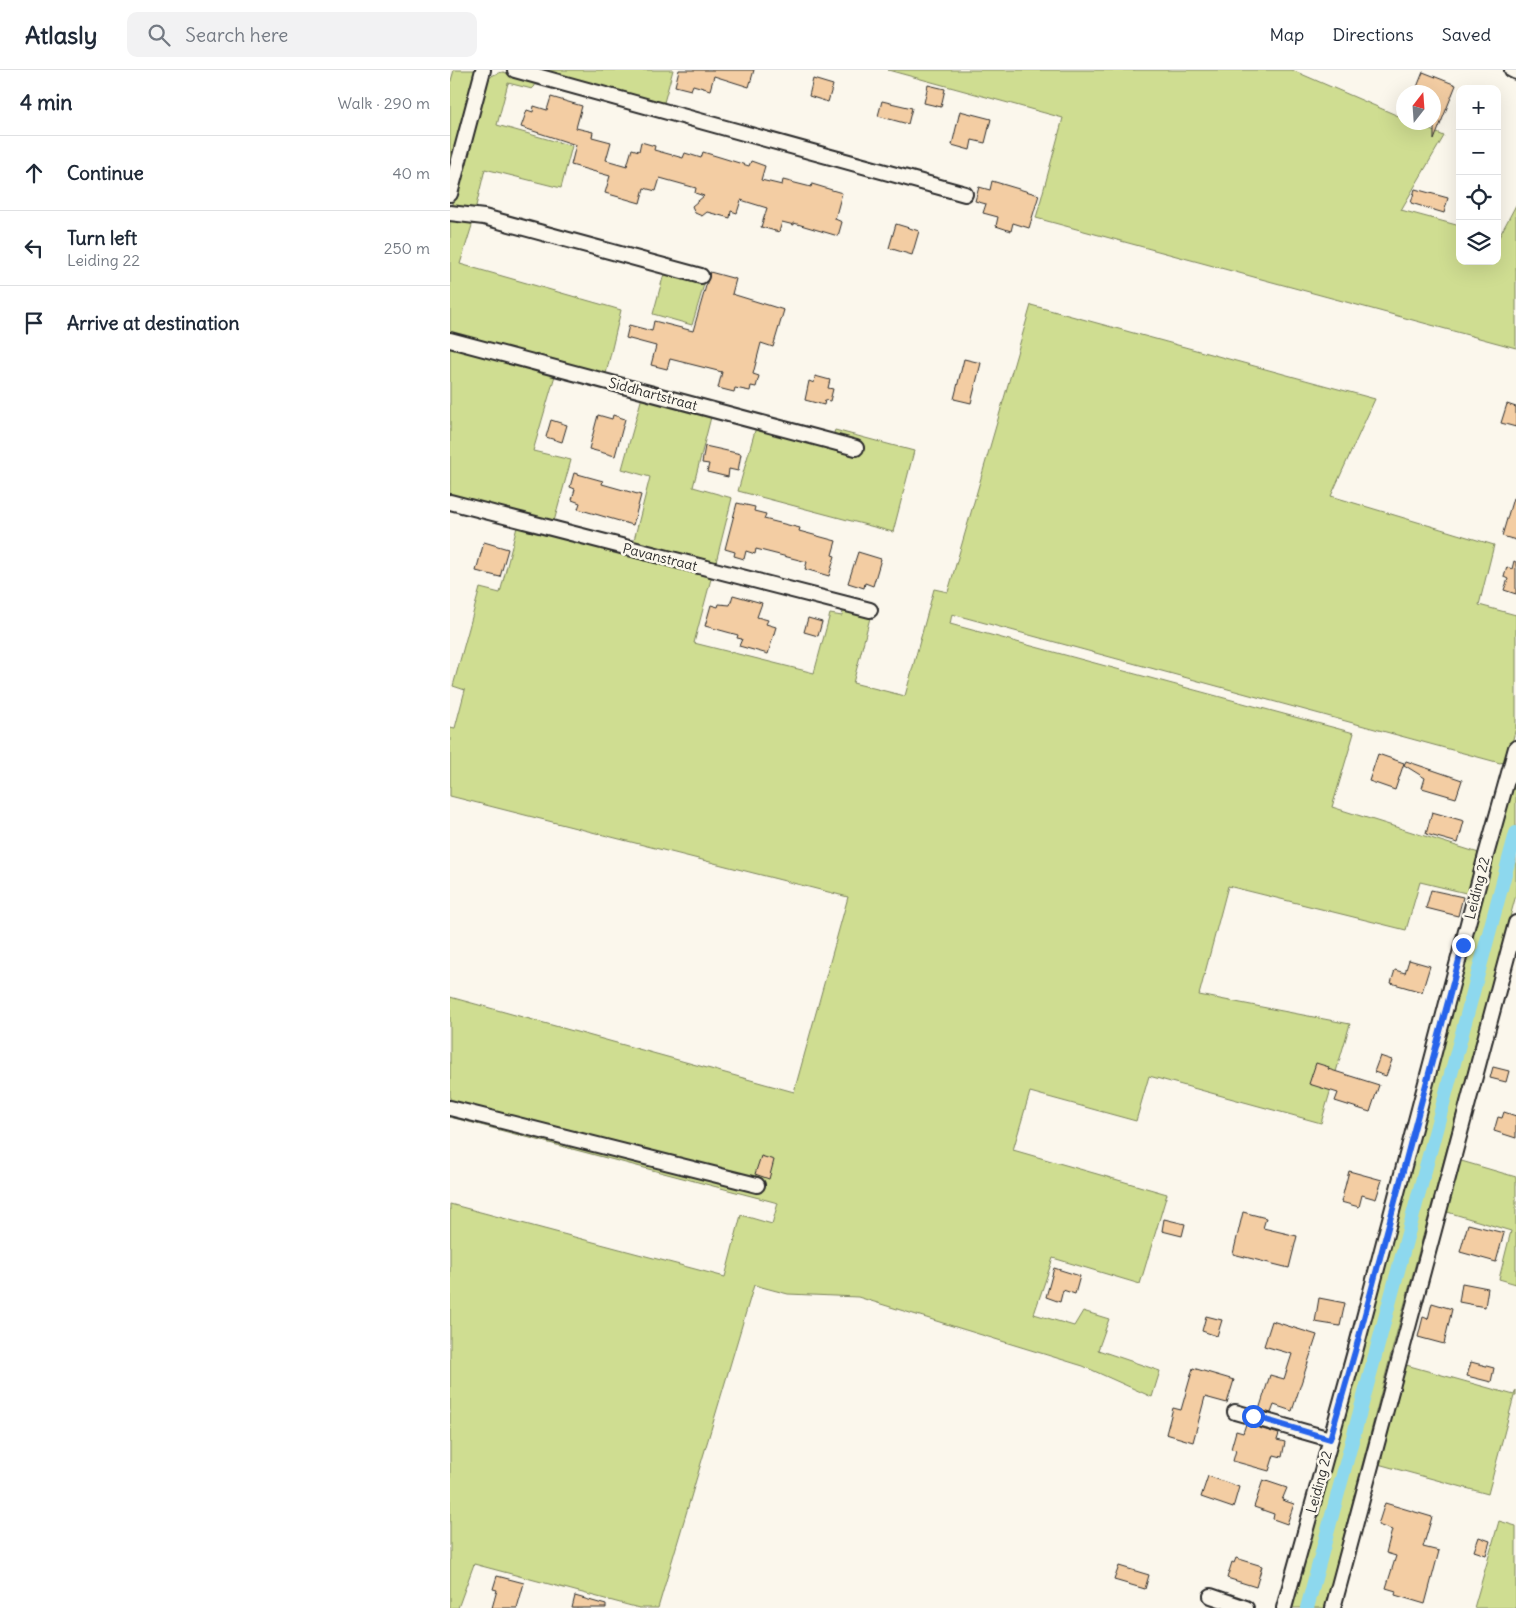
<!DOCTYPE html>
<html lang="en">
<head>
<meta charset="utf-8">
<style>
  body { margin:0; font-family:Delius,sans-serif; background:#f2f2f3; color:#1f2937 }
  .controls { position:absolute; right:15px; top:15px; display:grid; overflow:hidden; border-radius:10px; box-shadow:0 5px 20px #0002 }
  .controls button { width:45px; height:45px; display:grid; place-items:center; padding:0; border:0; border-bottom:1px solid #e0e1e3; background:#fff; color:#1f2937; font:25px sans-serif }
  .compass { position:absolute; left:946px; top:15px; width:45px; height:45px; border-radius:50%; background:#fff; box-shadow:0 5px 20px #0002; rotate:17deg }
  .stop { position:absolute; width:15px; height:15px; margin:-11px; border:4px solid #2563eb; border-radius:50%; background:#fff }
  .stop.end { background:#2563eb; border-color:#fff; box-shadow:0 1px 5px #0008 }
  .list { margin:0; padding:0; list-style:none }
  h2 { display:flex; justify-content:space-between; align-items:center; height:65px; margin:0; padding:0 20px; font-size:21px }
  h2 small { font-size:16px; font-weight:400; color:#747a83 }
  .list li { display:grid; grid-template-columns:32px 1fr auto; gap:15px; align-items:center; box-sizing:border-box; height:75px; padding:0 20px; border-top:1px solid #e0e1e3 }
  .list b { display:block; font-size:19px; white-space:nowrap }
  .list p { margin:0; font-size:16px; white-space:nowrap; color:#747a83 }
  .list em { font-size:16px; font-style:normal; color:#747a83 }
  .icon { flex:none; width:28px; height:28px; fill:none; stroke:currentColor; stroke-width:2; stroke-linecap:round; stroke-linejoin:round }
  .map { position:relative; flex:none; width:1066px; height:1538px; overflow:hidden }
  header { display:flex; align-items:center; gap:30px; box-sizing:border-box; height:70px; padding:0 25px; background:#fff; border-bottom:1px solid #e0e1e3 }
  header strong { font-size:24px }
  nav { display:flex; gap:28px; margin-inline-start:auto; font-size:18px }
  .search { width:350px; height:45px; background:#f2f2f3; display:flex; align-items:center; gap:12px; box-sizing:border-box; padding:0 18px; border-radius:10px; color:#747a83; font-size:19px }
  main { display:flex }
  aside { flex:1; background:#fff }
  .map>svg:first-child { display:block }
</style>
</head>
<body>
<header>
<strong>Atlasly</strong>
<div class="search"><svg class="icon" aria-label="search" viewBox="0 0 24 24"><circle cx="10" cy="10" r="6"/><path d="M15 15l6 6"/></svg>Search here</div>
<nav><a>Map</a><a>Directions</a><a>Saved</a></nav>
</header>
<main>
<aside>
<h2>4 min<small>Walk · 290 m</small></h2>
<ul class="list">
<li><svg class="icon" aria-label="ahead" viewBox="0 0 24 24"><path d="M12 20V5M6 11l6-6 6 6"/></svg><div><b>Continue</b></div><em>40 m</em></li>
<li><svg class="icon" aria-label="left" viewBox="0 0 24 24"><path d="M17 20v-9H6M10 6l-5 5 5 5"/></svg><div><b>Turn left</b><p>Leiding 22</p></div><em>250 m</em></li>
<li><svg class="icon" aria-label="arrive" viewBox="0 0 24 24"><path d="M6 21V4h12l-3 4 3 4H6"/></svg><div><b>Arrive at destination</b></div></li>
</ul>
</aside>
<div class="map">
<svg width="1066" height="1538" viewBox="0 0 1066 1538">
  <rect width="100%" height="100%" fill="#fbf7ec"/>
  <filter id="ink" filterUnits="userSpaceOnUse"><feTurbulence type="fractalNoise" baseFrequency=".02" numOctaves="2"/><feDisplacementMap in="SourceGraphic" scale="10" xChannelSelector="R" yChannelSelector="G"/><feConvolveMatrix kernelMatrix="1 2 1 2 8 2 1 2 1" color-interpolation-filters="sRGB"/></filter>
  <g filter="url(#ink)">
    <path fill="#cfdd91" stroke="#7d845e" d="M4,0H28L0,106V14Z
      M82,0H223L213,36Z
      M438,0H842L953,48L954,52L964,53L994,66L951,140L1010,156V191H1047V167H1049L1066,135V278L586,148L613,48Z
      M53,2L85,11V16L82,19L58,13L47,55L122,76L111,118L35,99L26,136L22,139L4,136L1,132L31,20C37,10 40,4 53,2Z
      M24,149L10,194L171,240L155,308L0,266V150Z
      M215,200L255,211L242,255L203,244Z
      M581,235L925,329L881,426L1044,475L1029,535L1066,545V658L1057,691L1050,693L502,544L500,554L904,663L882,737L1032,784L1020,824L970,812L956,860L778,816L749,925L900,954L871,1053L699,1006L686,1051L580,1022L563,1080L717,1124L690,1214L603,1188L584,1244L624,1256L633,1241L659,1249L648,1280L710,1301L702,1327L633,1296L408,1227L338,1224L304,1215L208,1538H189L24,1494L8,1538H0V1134L275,1207L291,1145L322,1154L328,1133L0,1047V927L344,1022L398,827L0,726V657L5,658L15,620L3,616L30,518L50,523L68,453L262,505L244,573L364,603L380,544L392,546L394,538L421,544L403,613L455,626L484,519L498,522Z
      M0,273L106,302L83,381L121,390L103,455L0,428Z
      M192,327L261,347L243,417L282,428L265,496L183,474L200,407L172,399Z
      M306,357L379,377L385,360L464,381L443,462L288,421Z
      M1066,694V825L941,1284L875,1538H839Z
      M1008,1090L1066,1107V1214L1049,1209L1061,1161L994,1141Z
      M956,1295L1064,1325L1066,1320V1326H1064L1038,1424L928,1394Z
      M1049,1451L1066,1456V1538H1024Z"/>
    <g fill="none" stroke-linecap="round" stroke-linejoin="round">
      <path stroke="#8dd8ee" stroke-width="14" d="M857,1538L1066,763"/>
    </g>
    <path fill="#f3cda3" stroke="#2b2b2b" d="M229,0H304L299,17L264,6L260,20L243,15L241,20L225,16Z
      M973,2L1006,15L984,70V22H965Z
      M363,9L383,15L378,32L359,26Z
      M478,15L495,19L491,37L474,33Z
      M101,27L132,36L126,58L143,62L142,67L161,72L156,90L177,96L182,79L189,81L191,72L205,76L204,80L233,88L235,83L251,88L253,82L299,96L301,91L315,96L311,110L332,115L333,110L361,117L362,114L392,123L385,149L392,152L388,166L344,153V155L332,152L329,162L311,157L317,138L291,130L287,143L281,141L280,148L257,142L252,146L245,143L242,136L254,126L245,123L246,118L210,108L206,121L194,118L190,133L155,123L160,106L121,95L126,75L71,57L77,40L83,42L84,36L97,40Z
      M432,31L462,38L458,54L428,46Z
      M510,41L541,49L535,73L522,70L520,80L502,75Z
      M542,111L589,125L579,158L563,153L561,161L546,156L548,147L533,143L536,134L525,131L529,117L540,120Z
      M965,119L998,128L994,143L961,133Z
      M446,154L469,161L462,185L439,178Z
      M260,202L286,209L282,224L334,240L323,277L311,273L303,304L309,306L306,317L301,316L300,321L285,318L284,322L268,318L272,302L220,289L217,299L201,295L206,276L176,268L179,255L202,261L204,251L243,261Z
      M514,289L531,293L521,333L504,329Z
      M365,306L380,310L378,318L383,319L380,331L375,330L374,335L355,330L359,311L364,313Z
      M1057,334L1066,337V357L1051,353Z
      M148,345L162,349L163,345L175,349L165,386L139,379Z
      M101,350L117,355L112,372L96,367Z
      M255,376L291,384L288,401L279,399L278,407L257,402L259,394L252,393Z
      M124,403L153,411L152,414L191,425L183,455L128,439L130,433L122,430L125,419L120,417Z
      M1063,428H1066V470L1052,466Z
      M287,433L305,437L304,441L316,444L314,449L350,458L349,461L386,471L382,485L385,486L379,506L355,499L357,492L306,479L305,484L296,481L294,489L284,486L285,482L275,479Z
      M34,472L58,479L50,507L26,501Z
      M408,482L431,489L423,516L415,513L414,518L398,513Z
      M1064,491L1066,492V524L1054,520L1058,509L1054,507L1057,497L1062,499Z
      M283,525L312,533L307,547L318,550L316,554L326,557L318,584L289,576L292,569L287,568L288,565L255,556L261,535L268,537L269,534L280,535Z
      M358,548L372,552L368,566L354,562Z
      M928,684L954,693L945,720L919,711Z
      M956,691L1012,710L1006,728L972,718L975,708L954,695Z
      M982,742L1014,751L1008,773L976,764Z
      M981,820L1013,827L1008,846L976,838Z
      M959,890L980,896L972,922L941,913L945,900L955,903Z
      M930,986L942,990L936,1006L924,1002Z
      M866,993L879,997L878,999L929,1015L920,1042L885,1031L888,1023L859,1014Z
      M1043,997L1059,1001L1056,1012L1040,1008Z
      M1054,1042L1066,1046V1068L1044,1061L1048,1047L1052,1048Z
      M311,1086L324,1090L319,1109L305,1104Z
      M899,1101L932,1110L926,1129L912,1125L909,1137L891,1132Z
      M793,1142L816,1148L813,1158L847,1166L839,1198L783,1184Z
      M714,1149L735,1154L732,1166L712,1161Z
      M1018,1154L1054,1163L1046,1192L1010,1182Z
      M604,1198L630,1206L625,1224L613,1220L610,1232L596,1227Z
      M1012,1213L1038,1218L1035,1237L1009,1232Z
      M869,1228L895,1233L890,1256L865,1252Z
      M982,1233L1002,1239L994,1274L968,1267L973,1247L978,1249Z
      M756,1246L772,1250L767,1266L752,1261Z
      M822,1251L867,1265L842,1341L824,1335L821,1343L809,1340L820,1305L834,1309L842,1284L814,1276Z
      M1021,1292L1044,1298L1041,1312L1017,1306Z
      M743,1298L784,1310L777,1333L755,1327L743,1372L716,1364L723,1338L731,1340Z
      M796,1354L829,1364L827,1370L835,1372L832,1387L824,1385L819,1401L783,1391L786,1380L781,1379L786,1361L793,1363Z
      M758,1406L789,1417L783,1438L751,1427Z
      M813,1410L837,1418L832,1430L844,1434L837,1454L823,1449L824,1444L804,1437Z
      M935,1433L982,1447L973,1477L989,1481L975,1534L945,1525L946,1521L936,1518L946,1486L936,1483L942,1460L928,1455Z
      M1029,1467L1040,1471L1036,1485L1024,1481Z
      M786,1488L812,1496L806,1517L777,1508L782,1492L784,1493Z
      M669,1496L699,1505L695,1519L664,1510Z
      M47,1506L74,1513L67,1538H42L47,1520L43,1519Z
      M125,1526L156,1535V1538H122Z"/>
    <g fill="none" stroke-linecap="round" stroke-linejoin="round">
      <defs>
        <path id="minor" d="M65,0L515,124
          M1062,0L1066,2
          M0,124L33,0
          M0,143L34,147L251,206
          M0,270L406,378
          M0,432L420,540
          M0,1038L307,1115
          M785,1342L880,1369
          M761,1526L796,1538
          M834,1538L906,1278L1036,785L1066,678
          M883,1538L1066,853"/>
      </defs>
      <use href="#minor" stroke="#2b2b2b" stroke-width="18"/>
      <use href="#minor" stroke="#fbf7ec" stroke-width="14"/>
    </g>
  </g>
  <g fill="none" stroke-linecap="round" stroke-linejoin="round" filter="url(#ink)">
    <path stroke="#2563eb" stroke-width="6" d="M803,1346L880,1369L906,1278L1013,875"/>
  </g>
  <g text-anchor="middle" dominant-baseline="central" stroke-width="5" stroke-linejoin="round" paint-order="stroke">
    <g font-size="14" fill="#2b2b2b" stroke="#fbf7ec">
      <text transform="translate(203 324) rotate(15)">Siddhartstraat</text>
      <text transform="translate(210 487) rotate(14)">Pavanstraat</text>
      <text transform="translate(1027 818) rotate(-76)">Leiding 22</text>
      <text transform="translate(869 1412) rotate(-75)">Leiding 22</text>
    </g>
  </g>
</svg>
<div class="controls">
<button>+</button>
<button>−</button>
<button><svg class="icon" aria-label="locate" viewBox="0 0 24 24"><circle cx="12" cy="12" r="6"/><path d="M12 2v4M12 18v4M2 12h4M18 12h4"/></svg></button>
<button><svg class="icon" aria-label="layers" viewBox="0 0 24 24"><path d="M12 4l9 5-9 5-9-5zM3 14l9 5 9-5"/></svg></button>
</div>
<svg class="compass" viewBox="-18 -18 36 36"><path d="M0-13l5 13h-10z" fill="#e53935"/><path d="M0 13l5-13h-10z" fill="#747a83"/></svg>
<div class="stop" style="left:803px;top:1346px"></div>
<div class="stop end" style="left:1013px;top:875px"></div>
</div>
</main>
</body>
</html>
